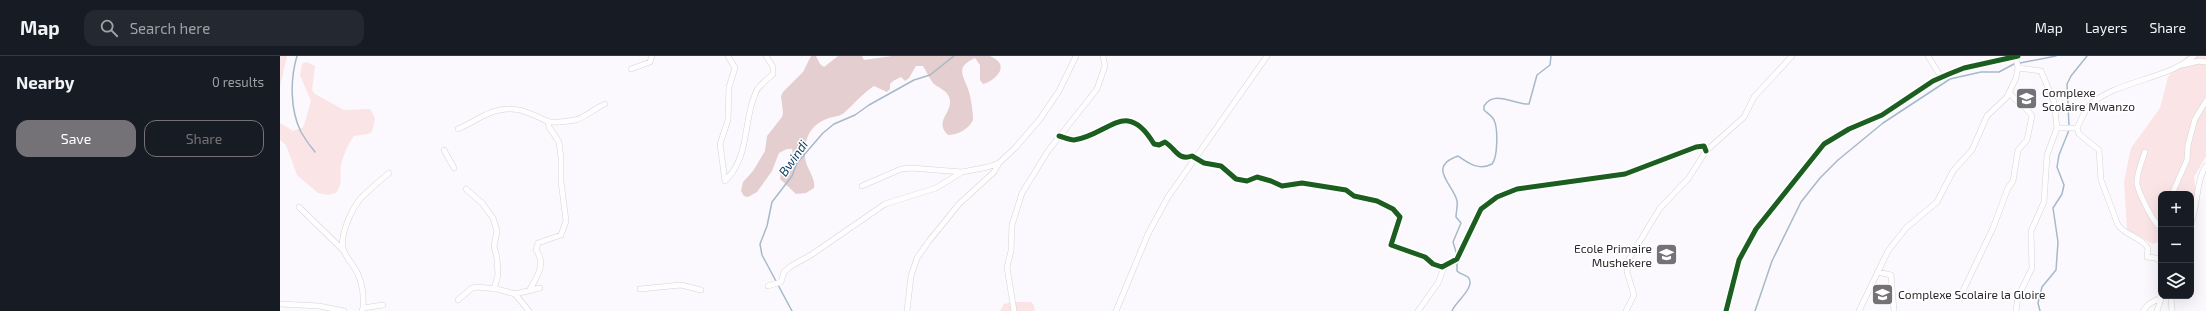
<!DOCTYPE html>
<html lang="en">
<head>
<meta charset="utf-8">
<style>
  body { margin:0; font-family:"Exo 2",sans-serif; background:#242831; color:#f1f3f6 }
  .controls { position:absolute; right:12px; bottom:12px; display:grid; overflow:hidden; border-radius:8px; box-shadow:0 4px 16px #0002 }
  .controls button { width:36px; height:36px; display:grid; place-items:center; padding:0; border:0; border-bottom:1px solid #363941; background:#171b24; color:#f1f3f6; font:20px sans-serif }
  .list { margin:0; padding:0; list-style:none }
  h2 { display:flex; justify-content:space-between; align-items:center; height:52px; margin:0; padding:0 16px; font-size:17px }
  h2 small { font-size:13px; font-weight:400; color:#9ea1a6 }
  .actions { display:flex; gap:8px; padding:12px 16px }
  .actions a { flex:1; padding:9px 0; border:1px solid #747276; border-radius:12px; text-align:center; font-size:14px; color:#747276 }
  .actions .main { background:#747276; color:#fff }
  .icon { flex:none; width:22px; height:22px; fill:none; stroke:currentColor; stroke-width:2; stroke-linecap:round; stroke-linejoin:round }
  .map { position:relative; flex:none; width:1926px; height:255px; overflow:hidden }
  header { display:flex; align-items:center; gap:24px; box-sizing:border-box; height:56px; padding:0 20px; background:#171b24; border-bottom:1px solid #363941 }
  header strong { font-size:19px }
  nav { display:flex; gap:22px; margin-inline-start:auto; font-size:14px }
  .search { width:280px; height:36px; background:#242831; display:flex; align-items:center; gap:10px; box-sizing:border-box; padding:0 14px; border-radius:12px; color:#9ea1a6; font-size:15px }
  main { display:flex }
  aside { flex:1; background:#171b24 }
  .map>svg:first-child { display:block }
</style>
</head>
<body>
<header>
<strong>Map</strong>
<div class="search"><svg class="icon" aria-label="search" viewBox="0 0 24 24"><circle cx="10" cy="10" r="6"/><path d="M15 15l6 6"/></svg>Search here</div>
<nav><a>Map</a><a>Layers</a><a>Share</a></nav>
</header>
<main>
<aside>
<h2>Nearby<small>0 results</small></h2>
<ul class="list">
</ul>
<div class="actions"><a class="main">Save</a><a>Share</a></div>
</aside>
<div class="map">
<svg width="1926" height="255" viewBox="0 0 1926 255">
  <rect width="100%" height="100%" fill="#fbf9fd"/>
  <path fill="#fae4e5" d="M0,0H7L0,31Z
    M1907,0H1926V100L1914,121L1916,142L1911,155V138H1881V185L1873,188L1847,174L1844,126L1851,92L1880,52L1888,21Z
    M26,6L35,10L32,34L35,38L64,54L90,53L95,62L92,76L88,78L74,80C68,87 63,101 61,109C59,121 64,125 56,137L48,139L38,137L17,119L6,89L0,84V67L13,75L22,72L24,69L31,45L20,19L22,8Z
    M733,246H751L754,249L755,255H720L724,248Z"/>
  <path fill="#e5cecf" d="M531,0H536L540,8L544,11L558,0H582L584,4L612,0H710C714,2 718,4 720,8C724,17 710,27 703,28L700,24V9L695,2C675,11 683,19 688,33C691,41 693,55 693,64C689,73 677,79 668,79C654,66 671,58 670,45C669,34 659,33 653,27C649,22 647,16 643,10H636L629,22L625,25L621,21L613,25L610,28V33L607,36L594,30C583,37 574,48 564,57C560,60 553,61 549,62C531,68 524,82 525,100C525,112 536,121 534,132L526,137L516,138L500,123L501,113L509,108L513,99L512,93H507L499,97L492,115L477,136L468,141L464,140L461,135L463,126L473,115L485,95L487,80L502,61L503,57L501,40L503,36L523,16Z"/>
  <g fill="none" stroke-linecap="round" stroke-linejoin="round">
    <path stroke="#a6b9ca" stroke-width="1.5" d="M17,0C10,23 10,54 21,76C25,83 30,90 35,96
      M1740,7L1776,0
      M1789,70L1787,28L1791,20L1807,0
      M1177,199L1173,186L1181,167L1176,161C1176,156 1178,150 1177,145C1174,129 1146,111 1178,100C1188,107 1199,115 1212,108C1218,101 1218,72 1214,64C1212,60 1207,57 1204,54V50C1214,33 1235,49 1249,48L1257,19L1270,9L1271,0
      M512,255L482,199L480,188L487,170L492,146L512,120L517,107L543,77L554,68L575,59L589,49L634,24L650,19L674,0
      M1172,255C1174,247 1197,231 1188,221C1185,219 1180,218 1177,215V205
      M1475,255L1492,205L1521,146L1540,122L1558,104L1603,67L1670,23L1701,16H1719L1734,8
      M1760,255L1758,247L1762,231L1776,214L1778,186L1773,152L1782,138L1784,129L1777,111L1779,99L1789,74"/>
    <defs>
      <path id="minor" d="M1648,0L1661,21
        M1902,9L1919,5L1926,6
        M1738,12L1761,15L1774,46L1777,72H1797C1801,65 1804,54 1811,48C1837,25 1888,23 1914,0
        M351,13L370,6L372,0
        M1797,72L1799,78L1819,94L1821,124L1838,169C1846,180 1861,181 1868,192L1867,201L1876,202L1881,206
        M178,73C193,67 205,56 220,54C238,50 251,58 267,65C274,68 288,65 295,64C305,62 315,52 325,48
        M779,80C783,81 789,84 794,84C829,79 846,41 874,88L879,89L885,86C896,93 898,105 912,100L924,107L941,110L956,123L967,125L977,121L991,125L1002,130L1022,127L1066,134L1074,140L1097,145L1113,153L1120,161L1111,189L1145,201L1153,208L1162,211L1177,203L1201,153L1217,141L1237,133L1345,118L1416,91L1424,90L1426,95
        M164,94L174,112
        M1865,96C1862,105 1857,116 1857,126C1857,134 1874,169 1881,171
        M445,125C471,99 462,67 476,36C479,29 488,23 493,18V11L486,0
        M445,125L440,88L448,64L449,31L455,12L448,0
        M582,130L621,113L631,112L682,116
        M186,133L202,147L213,162L217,175L214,190L217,202L218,219L214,233
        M1892,138L1907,104L1908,89L1915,63L1926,45
        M19,151L64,195
        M1911,167C1918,150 1916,124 1926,110
        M1597,216L1611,219L1614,255
        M488,230L501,226L504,216L511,210L531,199L605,148L656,132L682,116L708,111L719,107
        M360,233L401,229L421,234
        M249,235C256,222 267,208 256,194L258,187L281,179L286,165L281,125V102L279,86L269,71L268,65
        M235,238L249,255
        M1681,239L1713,172L1728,132L1733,125L1738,94L1747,84L1752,60C1746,50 1736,46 1729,36
        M1891,240L1892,255
        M178,244L192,232L198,231L217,233L235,238L260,232
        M0,248L39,250L64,255
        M83,252C84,238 82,223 74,211C71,206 66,201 64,195C58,182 72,152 81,142C90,133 99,125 109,117
        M82,254L83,252L103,249
        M627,255L631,220L637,202L649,185L679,148L714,116L719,107L735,92L760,63L779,35L796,0
        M734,255L727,211L731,195L732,169L742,137L768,95L817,33L825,10L823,0
        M836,255L868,178L888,141L987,0
        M1138,255L1158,227L1165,209
        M1346,255L1354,239L1347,216L1349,203L1380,152L1408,123L1426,95L1464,61L1474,41L1512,0
        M1446,255L1459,204L1476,173L1544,88L1569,73L1602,59L1653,25L1669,18L1684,12L1738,0
        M1579,255L1608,195L1626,172L1657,146L1673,115L1692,94L1707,60L1727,41L1736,22L1738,12L1736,0
        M1736,255L1738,241L1752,212L1751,175L1764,146L1767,99L1777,72
        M1863,255L1869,248L1884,240
        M1877,255L1881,243"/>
    </defs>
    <use href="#minor" stroke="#d5d3d7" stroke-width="6"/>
    <use href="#minor" stroke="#fefeff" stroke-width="5"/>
    <defs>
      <path id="cycleway" d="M779,80C783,81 789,84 794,84C829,79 846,41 874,88L879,89L885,86C896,93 898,105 912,100L924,107L941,110L956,123L967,125L977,121L991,125L1002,130L1022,127L1066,134L1074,140L1097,145L1113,153L1120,161L1111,189L1145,201L1153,208L1162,211L1177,203L1201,153L1217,141L1237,133L1345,118L1416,91L1424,90L1426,95
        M1446,255L1459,204L1476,173L1544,88L1569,73L1602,59L1653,25L1669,18L1684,12L1738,0"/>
    </defs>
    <use href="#cycleway" stroke="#fff" stroke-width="8"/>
    <use href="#cycleway" stroke="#1b5e20" stroke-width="5"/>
  </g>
  <defs>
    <symbol id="school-square" viewBox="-11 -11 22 22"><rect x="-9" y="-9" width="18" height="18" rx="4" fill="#747276" stroke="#fff"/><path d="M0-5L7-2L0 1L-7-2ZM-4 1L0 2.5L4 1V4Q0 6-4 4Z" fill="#fff"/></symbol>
  </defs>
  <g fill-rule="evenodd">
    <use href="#school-square" x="1734" y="30" width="25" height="25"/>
    <use href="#school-square" x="1374" y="186" width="25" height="25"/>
    <use href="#school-square" x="1590" y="226" width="25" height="25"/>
  </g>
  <g text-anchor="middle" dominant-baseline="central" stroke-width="3" stroke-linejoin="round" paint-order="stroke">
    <g font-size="12" fill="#2c292e" stroke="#fff" text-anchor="start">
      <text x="1762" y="36">Complexe<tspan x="1762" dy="14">Scolaire Mwanzo</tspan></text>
      <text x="1372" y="192" text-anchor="end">Ecole Primaire<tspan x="1372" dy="14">Mushekere</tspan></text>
      <text x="1618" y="238">Complexe Scolaire la Gloire</text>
    </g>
    <g font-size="13" font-style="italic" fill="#104162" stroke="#fff">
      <text transform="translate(513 102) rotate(-55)">Bwindi</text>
    </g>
  </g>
</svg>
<div class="controls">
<button>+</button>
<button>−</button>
<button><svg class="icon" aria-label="layers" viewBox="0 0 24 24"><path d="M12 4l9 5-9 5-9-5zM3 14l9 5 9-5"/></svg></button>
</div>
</div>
</main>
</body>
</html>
